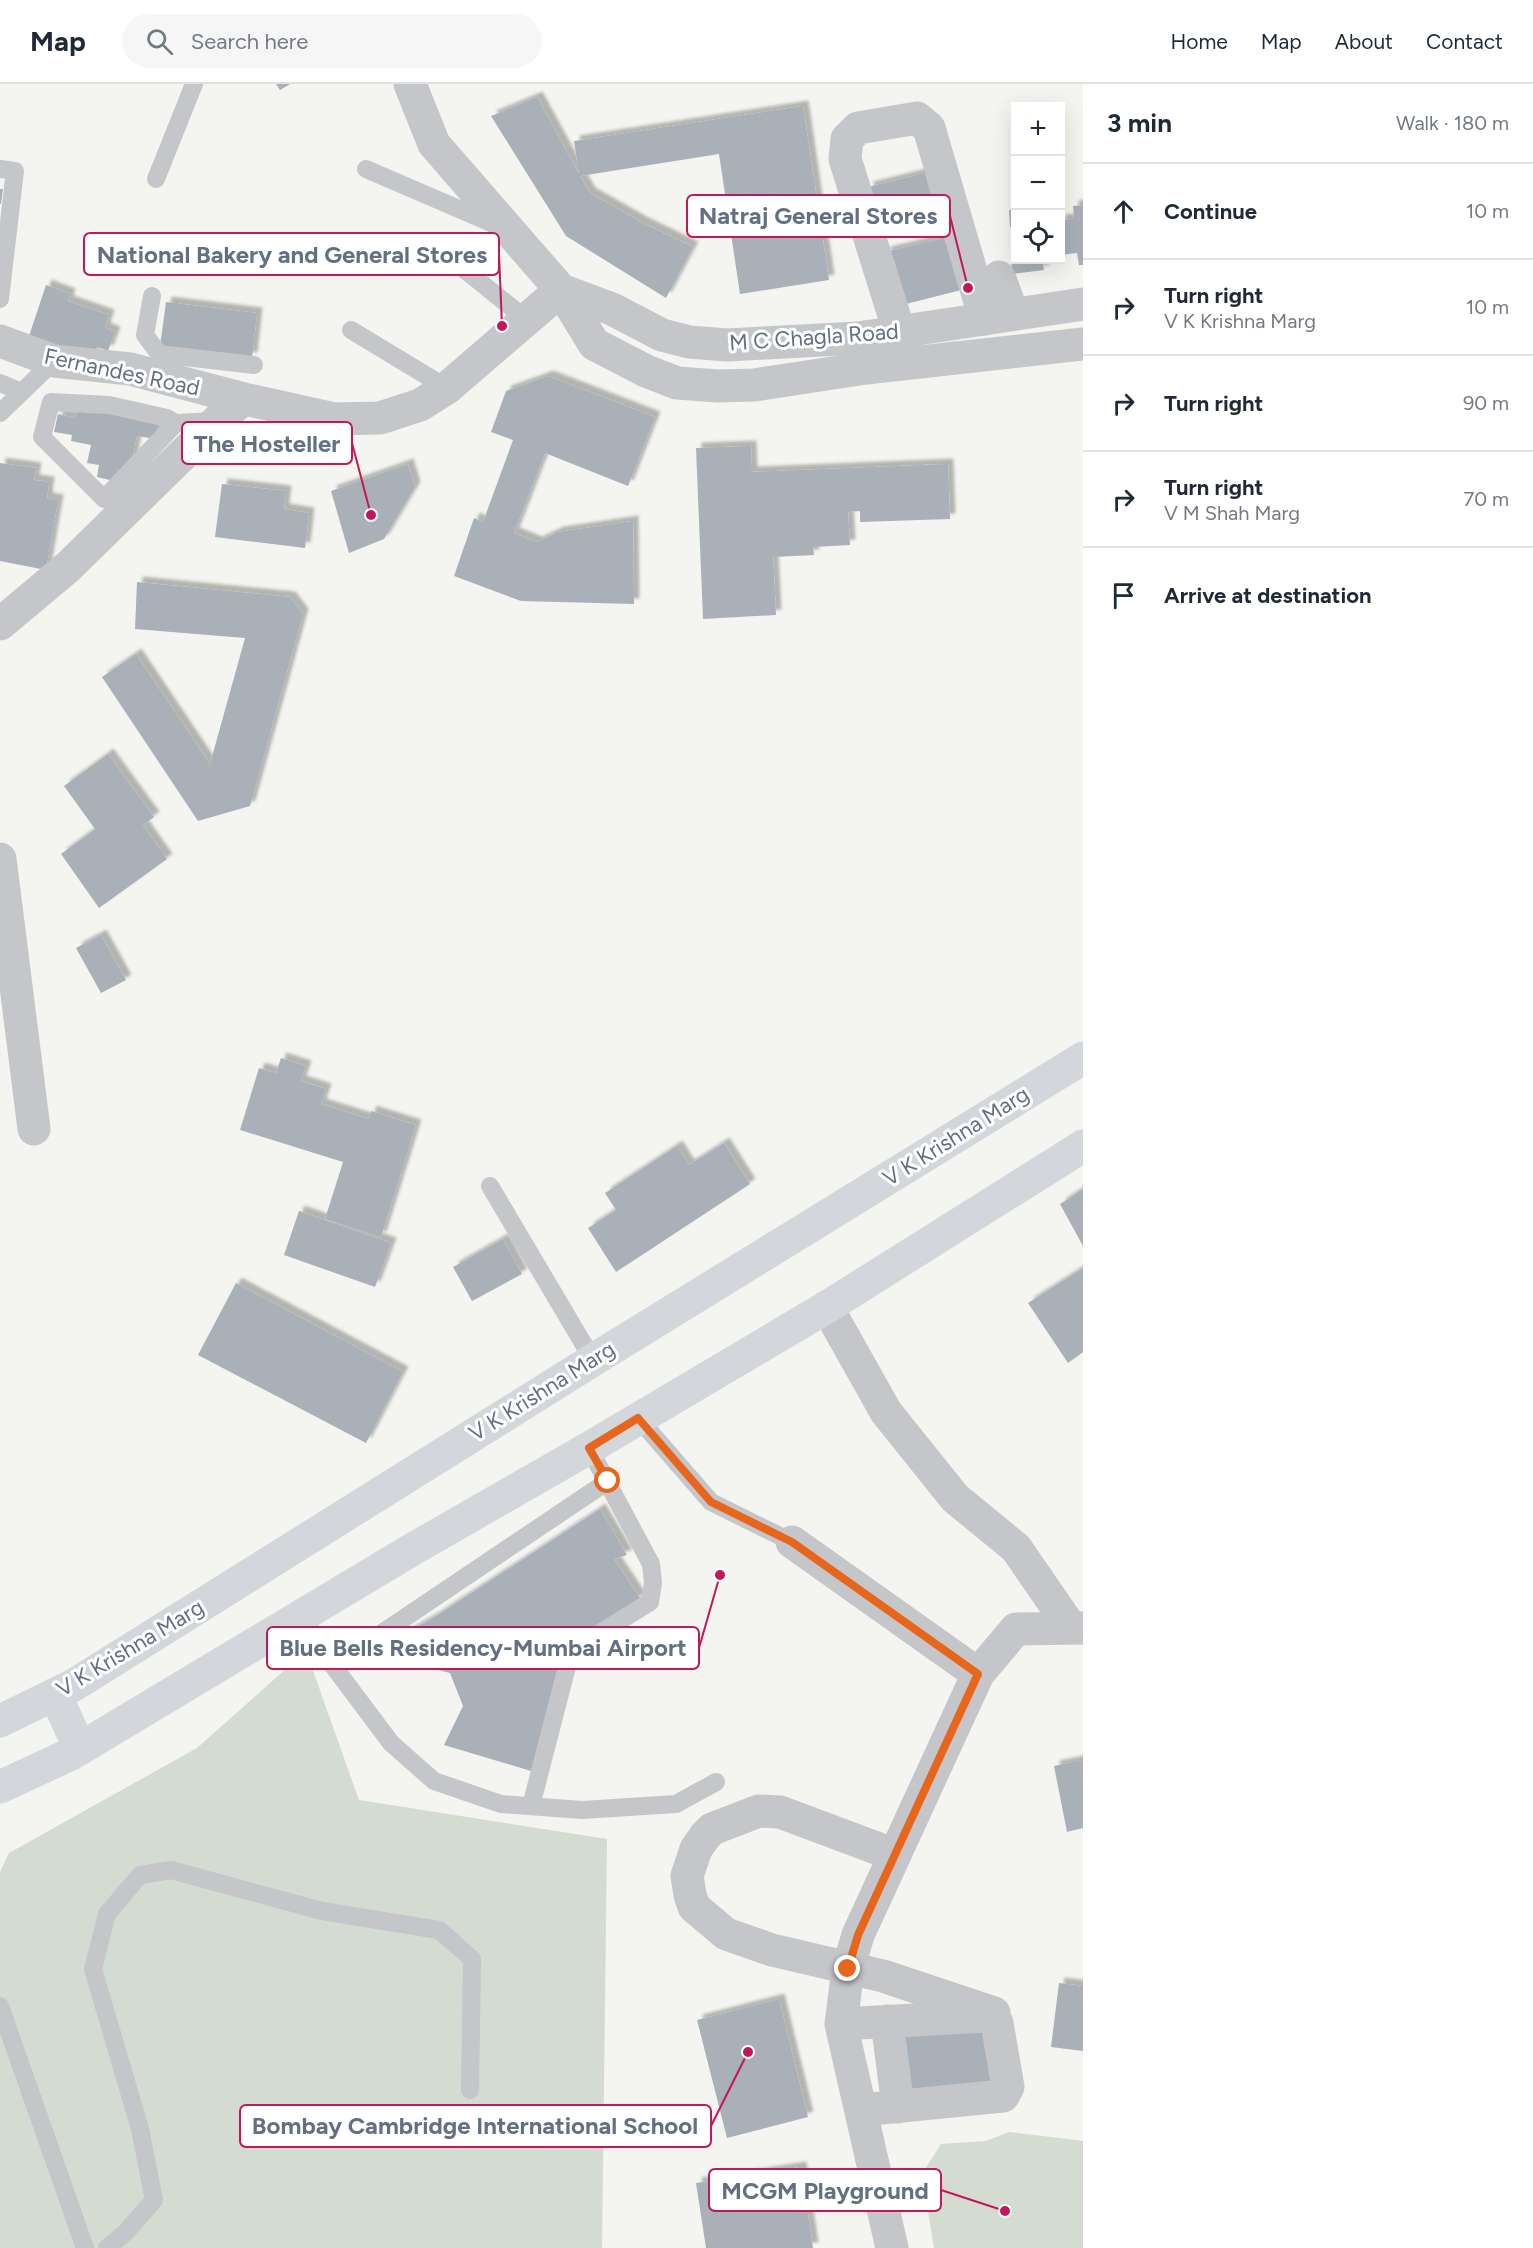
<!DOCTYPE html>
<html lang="en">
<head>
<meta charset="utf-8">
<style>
  body { margin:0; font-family:Figtree,sans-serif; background:#f6f6f7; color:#1f2937 }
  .controls { position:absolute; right:18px; top:18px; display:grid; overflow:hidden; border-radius:0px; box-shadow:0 6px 24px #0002 }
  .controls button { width:54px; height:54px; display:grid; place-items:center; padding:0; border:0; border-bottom:2px solid #e0e1e3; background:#fff; color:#1f2937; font:30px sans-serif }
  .stop { position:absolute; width:18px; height:18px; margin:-14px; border:4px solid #e8651c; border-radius:50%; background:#fff }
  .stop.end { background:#e8651c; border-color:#fff; box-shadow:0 2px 6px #0008 }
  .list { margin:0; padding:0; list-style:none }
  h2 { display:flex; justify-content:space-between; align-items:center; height:78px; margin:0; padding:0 24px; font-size:26px }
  h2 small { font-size:20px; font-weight:400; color:#747a83 }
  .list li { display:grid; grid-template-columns:39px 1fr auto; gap:18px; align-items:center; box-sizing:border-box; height:96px; padding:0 24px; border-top:2px solid #e0e1e3 }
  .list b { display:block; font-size:22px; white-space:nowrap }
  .list p { margin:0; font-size:20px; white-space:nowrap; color:#747a83 }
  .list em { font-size:20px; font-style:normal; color:#747a83 }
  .icon { flex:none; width:33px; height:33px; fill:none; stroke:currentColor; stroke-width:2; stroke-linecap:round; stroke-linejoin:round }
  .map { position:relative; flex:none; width:1083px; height:2164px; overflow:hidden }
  header { display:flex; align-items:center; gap:36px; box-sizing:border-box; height:84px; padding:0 30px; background:#fff; border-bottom:2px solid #e0e1e3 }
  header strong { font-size:28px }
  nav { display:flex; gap:33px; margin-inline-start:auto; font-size:21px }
  .search { width:420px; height:54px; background:#f6f6f7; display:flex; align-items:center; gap:15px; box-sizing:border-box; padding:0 21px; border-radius:33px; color:#747a83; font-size:22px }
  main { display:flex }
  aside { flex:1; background:#fff }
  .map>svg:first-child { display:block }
</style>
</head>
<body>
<header>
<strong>Map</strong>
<div class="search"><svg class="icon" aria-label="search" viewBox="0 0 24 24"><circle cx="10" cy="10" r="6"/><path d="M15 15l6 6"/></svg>Search here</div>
<nav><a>Home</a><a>Map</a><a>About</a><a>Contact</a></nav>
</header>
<main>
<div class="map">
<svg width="1083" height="2164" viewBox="0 0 1083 2164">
  <defs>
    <filter id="shadow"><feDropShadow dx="5.5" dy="-5.5" stdDeviation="1.5" flood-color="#0004"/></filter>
  </defs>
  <rect width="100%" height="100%" fill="#f4f4f0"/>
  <path fill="#d4dbd1" d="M306,1567L359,1716L607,1755L602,2164H0V1788L9,1769L197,1664Z
    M1009,2048L1083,2057V2164H934L922,2090L941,2060L986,2057Z"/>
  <path fill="#a9b0b7" filter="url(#shadow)" d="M276,0H290L280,6Z
    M537,13L579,90L574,57L803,22L829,196L740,210L719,70L580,92L590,109L643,139L693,163L666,214L566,152L491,32Z
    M925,89L938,141L881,155L868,103Z
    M0,105H3L1,120H0Z
    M1083,121V181H1079L1077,169L1060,171V136L1074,135L1073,122Z
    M1009,126H1016V143H1010Z
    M956,151L973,203L898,222L885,168Z
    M1016,170V176H1042L1044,186L1012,190L1011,171Z
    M46,201L70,210L68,217L109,231L105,244L115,248L108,267L97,263L93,273L29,252Z
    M166,218L257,229L252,274L160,262Z
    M548,292L655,333L628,402L545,369L514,449L537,458L558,448L633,437L634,520L521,517L454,492L474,434L483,438L513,356L491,348L506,307Z
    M92,324L159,338L155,355L137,352L127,400L97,393L99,381L87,379L91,361L71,357L72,351L54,348L58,330L75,334L77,327L91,330Z
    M751,362L752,388L948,380L950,435L860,438V427L848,428L850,461L813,463L814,471L773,473L776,531L703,535L696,364Z
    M0,379L36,384L34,396L49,398L47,414L58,416L46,486L0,477Z
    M408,380L415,403L384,455L349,469L331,407Z
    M222,400L286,407L284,425L309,429L305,464L215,453Z
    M137,498L290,513L303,530L250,722L198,737L102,593L136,570L210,680L245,554L135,545Z
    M108,670L154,733L143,741L167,775L99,824L61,770L95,745L64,702Z
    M101,851L126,896L101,909L76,864Z
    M281,974L306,982L301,997L326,1005L321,1020L369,1035L371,1027L416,1041L381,1153L325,1135L343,1078L240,1046L259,984L276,989Z
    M724,1059L750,1100L616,1188L588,1144L616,1126L605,1109L677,1062L689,1081Z
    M1083,1105V1162L1060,1120Z
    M299,1127L391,1159L375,1203L284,1171Z
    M503,1155L522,1190L472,1217L453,1183Z
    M1083,1184V1268L1068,1279L1028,1219Z
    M236,1199L403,1288L366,1359L198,1271Z
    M600,1425L627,1471L614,1475L640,1514L566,1563L531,1687L444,1661L463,1622L450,1589L411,1579L401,1552L433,1534Z
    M1083,1676V1744L1067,1748L1054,1682Z
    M1059,1899L1083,1902V1967L1051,1963Z
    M779,1915L808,2033L727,2054L697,1936Z
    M987,1937L996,2007L904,2013L893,1940Z
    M801,2083L813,2164H706L696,2099Z"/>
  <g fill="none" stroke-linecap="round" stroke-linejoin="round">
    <path stroke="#c4c6ca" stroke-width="18" d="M0,85L15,87L0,215
      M366,85L496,141
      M156,95L194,0
      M449,173L527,236
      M152,212L145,251L159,270L254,281
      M351,246L447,304
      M0,299L22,308
      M0,329L54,277
      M176,339L104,415L42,353L51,318L109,321L167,334L176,339L216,337
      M490,1102L593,1276
      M638,1334L711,1418L792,1458
      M303,1531L325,1571L391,1659L434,1697L501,1720L582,1726L676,1720L716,1698
      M333,1582L608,1397
      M531,1722L569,1575L576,1564L650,1518L653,1499L651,1480L589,1364
      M0,1922L85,2164
      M107,2164L125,2149L154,2116L140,2045L93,1885L107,1830L140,1791L171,1786L322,1827L439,1846L472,1875L470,2006"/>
    <path stroke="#c4c6ca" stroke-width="33" d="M999,193L1013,230
      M899,247L845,75L847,55L858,44L917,34L929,44L985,235
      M0,257L54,277L130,285L244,315L335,335L380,334L420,321L447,304L561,206
      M0,540L68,483L218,336L244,315
      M0,775L34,1045
      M827,1223L886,1328L955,1414L1016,1464L1071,1544
      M792,1458L978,1590
      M895,1771L780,1728L759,1727L712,1745L705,1752L696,1765L687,1792L690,1811L694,1823L726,1850L772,1866L883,1892L994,1929
      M887,1937L898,2023
      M841,1940L987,1932L997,1939L1008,2003L1003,2012L861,2026
      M892,2164L841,1940L848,1885L858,1851L978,1590L1016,1545L1083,1544"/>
    <path stroke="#c4c6ca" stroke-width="33" d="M410,0L434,60L561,206L612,225L662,251L689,258L727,261L858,254L1083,220
      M561,206L594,260L646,287L677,299L718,302L754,301L866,284L1083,260"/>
    <path stroke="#d3d7dc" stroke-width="33" d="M55,1610L80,1665
      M0,1637L74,1601L593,1276L1083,974
      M0,1703L71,1670L413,1465L589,1364L827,1223L1083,1062"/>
  </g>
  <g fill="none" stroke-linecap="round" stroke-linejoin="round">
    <path stroke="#e8651c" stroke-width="8" d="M608,1397L589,1364L638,1334L711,1418L792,1458L978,1590L858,1851L848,1885"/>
  </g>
  <g text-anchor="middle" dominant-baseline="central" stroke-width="6" stroke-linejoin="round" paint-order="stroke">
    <g font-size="22" fill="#627082" stroke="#fff">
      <text transform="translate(814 253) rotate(-4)">M C Chagla Road</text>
      <text transform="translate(122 288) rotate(12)">Fernandes Road</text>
      <text transform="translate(956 1052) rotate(-32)">V K Krishna Marg</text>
      <text transform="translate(542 1307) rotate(-32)">V K Krishna Marg</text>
      <text transform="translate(130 1564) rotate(-31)">V K Krishna Marg</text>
    </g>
  </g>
  <path fill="none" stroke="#c2185b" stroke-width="2" d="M968 204L950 132M502 242L499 170M371 431L352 359M720 1491L699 1564M748 1968L711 2042M1005 2127L941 2106"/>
  <g fill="#c2185b" stroke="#fff" stroke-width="2">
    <circle cx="968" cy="204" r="6"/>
    <circle cx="502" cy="242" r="6"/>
    <circle cx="371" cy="431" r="6"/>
    <circle cx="720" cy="1491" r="6"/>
    <circle cx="748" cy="1968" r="6"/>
    <circle cx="1005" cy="2127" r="6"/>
  </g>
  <g fill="#fff" stroke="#c2185b" stroke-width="2">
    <rect x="687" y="111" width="263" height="42" rx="6"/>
    <rect x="84" y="149" width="415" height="42" rx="6"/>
    <rect x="182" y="338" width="170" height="42" rx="6"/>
    <rect x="267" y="1543" width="432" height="42" rx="6"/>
    <rect x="240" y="2021" width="471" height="42" rx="6"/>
    <rect x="709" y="2085" width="232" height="42" rx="6"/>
  </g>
  <g font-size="24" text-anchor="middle" font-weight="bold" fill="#627082">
    <text x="818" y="140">Natraj General Stores</text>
    <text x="292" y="179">National Bakery and General Stores</text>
    <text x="267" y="368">The Hosteller</text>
    <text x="483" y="1572">Blue Bells Residency-Mumbai Airport</text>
    <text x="475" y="2050">Bombay Cambridge International School</text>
    <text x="825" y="2115">MCGM Playground</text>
  </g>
</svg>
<div class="controls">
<button>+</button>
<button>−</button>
<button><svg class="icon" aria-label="locate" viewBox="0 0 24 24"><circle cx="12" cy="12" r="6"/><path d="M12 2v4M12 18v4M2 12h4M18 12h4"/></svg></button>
</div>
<div class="stop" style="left:608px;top:1397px"></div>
<div class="stop end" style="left:848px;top:1885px"></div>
</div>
<aside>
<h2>3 min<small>Walk · 180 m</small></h2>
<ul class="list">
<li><svg class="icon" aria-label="ahead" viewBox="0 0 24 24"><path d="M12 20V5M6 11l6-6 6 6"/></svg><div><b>Continue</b></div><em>10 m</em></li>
<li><svg class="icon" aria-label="right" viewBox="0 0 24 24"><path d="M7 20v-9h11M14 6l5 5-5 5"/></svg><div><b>Turn right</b><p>V K Krishna Marg</p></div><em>10 m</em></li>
<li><svg class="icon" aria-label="right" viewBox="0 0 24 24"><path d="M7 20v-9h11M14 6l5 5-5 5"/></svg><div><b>Turn right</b></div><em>90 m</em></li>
<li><svg class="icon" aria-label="right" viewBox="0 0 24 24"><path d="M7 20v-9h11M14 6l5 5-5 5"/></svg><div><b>Turn right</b><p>V M Shah Marg</p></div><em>70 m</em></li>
<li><svg class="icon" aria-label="arrive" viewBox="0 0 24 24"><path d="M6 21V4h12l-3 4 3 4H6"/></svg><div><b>Arrive at destination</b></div></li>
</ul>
</aside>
</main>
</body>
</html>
